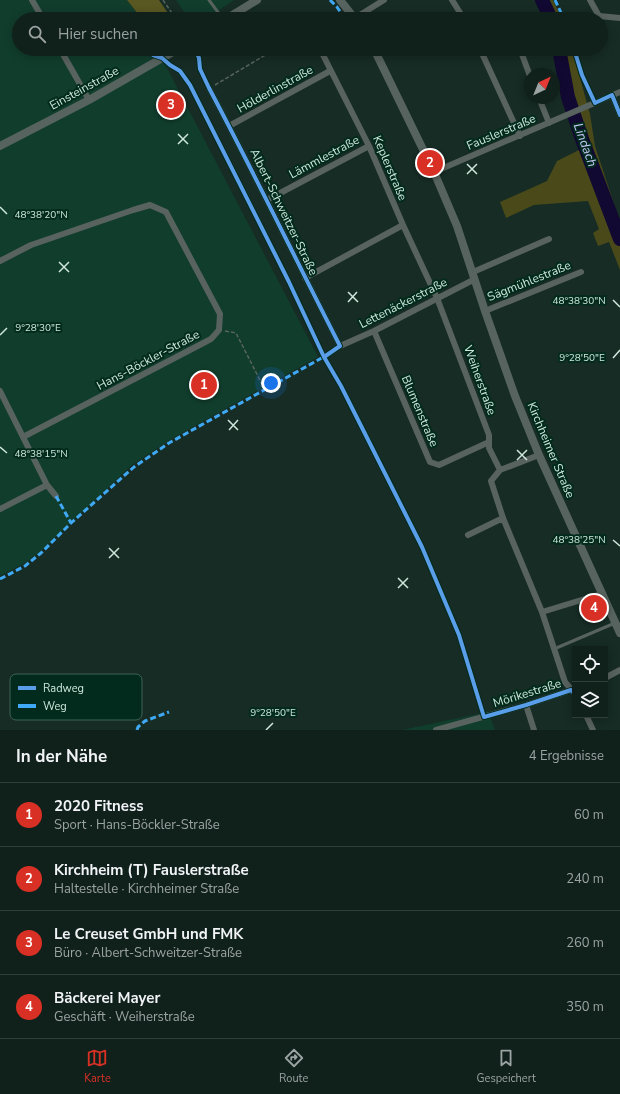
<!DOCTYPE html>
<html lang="de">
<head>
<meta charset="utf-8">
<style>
  body { margin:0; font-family:"Nunito Sans",sans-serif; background:#1e2e28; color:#f1f3f6 }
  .controls { position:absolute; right:12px; bottom:12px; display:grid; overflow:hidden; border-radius:0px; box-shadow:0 2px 10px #0003 }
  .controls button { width:36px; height:36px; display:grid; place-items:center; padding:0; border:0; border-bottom:1px solid #303e3a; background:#10211b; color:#f1f3f6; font:20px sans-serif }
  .compass { position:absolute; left:524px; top:68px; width:36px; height:36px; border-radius:50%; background:#10211b; box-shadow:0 2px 10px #0003; rotate:43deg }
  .you { position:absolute; left:271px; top:383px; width:14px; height:14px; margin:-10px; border:3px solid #fff; border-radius:50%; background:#1a73e8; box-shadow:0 0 0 6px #1a73e833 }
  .badge { display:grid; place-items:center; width:26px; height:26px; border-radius:50%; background:#d93025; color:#fff; font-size:13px; font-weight:700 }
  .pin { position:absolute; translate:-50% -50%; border:2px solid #fff; box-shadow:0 1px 4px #0006 }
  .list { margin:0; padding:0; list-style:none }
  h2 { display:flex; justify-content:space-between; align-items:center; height:52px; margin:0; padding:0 16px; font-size:17px }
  h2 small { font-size:13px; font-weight:400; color:#9ca3a3 }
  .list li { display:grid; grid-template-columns:26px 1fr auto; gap:12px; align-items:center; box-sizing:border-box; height:64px; padding:0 16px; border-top:1px solid #303e3a }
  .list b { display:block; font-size:15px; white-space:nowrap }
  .list p { margin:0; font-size:13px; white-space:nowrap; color:#9ca3a3 }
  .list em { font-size:13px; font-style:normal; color:#9ca3a3 }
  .icon { flex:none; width:22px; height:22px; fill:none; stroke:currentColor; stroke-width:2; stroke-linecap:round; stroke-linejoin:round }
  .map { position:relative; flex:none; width:620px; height:730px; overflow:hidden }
  .search { position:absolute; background:#10211b; box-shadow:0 2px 10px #0003; left:12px; right:12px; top:12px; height:44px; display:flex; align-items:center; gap:10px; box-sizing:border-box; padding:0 14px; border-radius:22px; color:#9ca3a3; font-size:15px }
  .sheet { height:308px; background:#10211b }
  nav { display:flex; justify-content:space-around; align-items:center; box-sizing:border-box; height:56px; border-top:1px solid #303e3a; background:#10211b; font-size:11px; color:#9ca3a3 }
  nav a { display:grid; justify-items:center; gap:2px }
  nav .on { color:#d93025 }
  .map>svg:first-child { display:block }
</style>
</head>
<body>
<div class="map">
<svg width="620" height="730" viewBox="0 0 620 730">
  <rect width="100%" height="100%" fill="#162c24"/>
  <path fill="#113d2d" d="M0,0H127L142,19H19V49H157L318,357L168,441L131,466L39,553L25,563L0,576Z
    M176,0H234L206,19H189Z
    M488,711L495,730H402L482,713Z"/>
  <path fill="#494919" d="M537,0H553L562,19H548Z
    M557,49H572L590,114L595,146L620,222V270L609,242L598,246L593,233L599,229L588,201L534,205L506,218L500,202L547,181L557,161L581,149L566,105Z"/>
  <path fill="#595822" d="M127,0H159L172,19H142Z"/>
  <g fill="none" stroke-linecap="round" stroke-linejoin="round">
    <path stroke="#110931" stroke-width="14" d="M542,0L551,19
      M559,49L568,97L582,139L620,239"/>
    <path stroke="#57635f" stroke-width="1.5" stroke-dasharray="4 2" stroke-linecap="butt" d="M163,0L176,19
      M195,49L199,58L200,69L207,82
      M215,85L267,54L274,49
      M225,331L236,333L265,390"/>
    <path stroke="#58625e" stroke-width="3" d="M209,0L223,19
      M554,649L615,623"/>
    <path stroke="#58625e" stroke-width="6" d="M32,0L43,19
      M452,0L464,19
      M590,0L599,16L620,18
      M355,18L384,0
      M338,19L350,12
      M503,19L509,17L510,19
      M60,49L89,100
      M320,49L369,146L403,225L437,298L489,435V448L500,470L491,481L503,518L542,612L565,682L575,694
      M480,49L520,136
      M520,49L530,76
      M209,88C254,173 296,260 340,346L374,331L475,279
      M612,95L620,115
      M539,98L549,123
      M229,126L330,71
      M434,172L620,92
      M267,200L369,146
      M0,261L31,245L133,210L150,205L166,212L220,314L219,330L211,339L23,437
      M473,272L549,239
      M305,278L403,225
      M485,311L581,272
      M374,331L430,462L439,465L489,442
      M0,391L47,485L56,496
      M500,470L539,455
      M0,509L47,485
      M468,535L503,518
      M542,612L601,594
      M605,678L620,670
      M526,705L534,730
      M586,715L593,730
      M436,730L526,705L574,689"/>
    <path stroke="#57635f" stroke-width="8" d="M340,0L355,19
      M226,19L257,0
      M374,49L434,172L457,226L485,311L515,396L539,455L620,633
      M0,146L89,100L178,49"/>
    <path stroke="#3fa9f5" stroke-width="3" stroke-dasharray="6 3" stroke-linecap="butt" d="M330,0L337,7L343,16
      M555,0L564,19
      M56,496L71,523
      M0,579L25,566L41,553L71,523L134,467L169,443L327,355
      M137,730L138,727L145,721L169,712"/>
    <defs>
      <path id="cycleway" d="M151,49L153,55L162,58L170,65L180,71L190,85L289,282L324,357L341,386L422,547L459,635L484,717L526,705L571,690L575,694
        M195,49L199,58L200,69L209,88C254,173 296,260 340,346L324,357
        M574,49L582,75L595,103L612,95L620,115"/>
    </defs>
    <use href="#cycleway" stroke="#022b1d" stroke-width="6"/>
    <use href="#cycleway" stroke="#5a9eea" stroke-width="4"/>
  </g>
  <path fill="none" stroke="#cde7db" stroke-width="1.5" d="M178,134L188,144M178,144L188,134M467,164L477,174M467,174L477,164M0,207L7,214M59,262L69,272M59,272L69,262M348,292L358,302M613,300L620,307M348,302L357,292M0,335L7,328M613,358L620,350M228,420L238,430M229,430L238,420M0,447L7,453M517,450L527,460M517,460L527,450M613,540L620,546M109,548L119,558M109,558L119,548M398,578L408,588M398,588L408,578M266,730L273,723"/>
  <g text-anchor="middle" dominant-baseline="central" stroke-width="4" stroke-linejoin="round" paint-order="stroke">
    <g font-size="12" fill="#cde7db" stroke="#022b1d">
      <text transform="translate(84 88) rotate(-29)">Einsteinstraße</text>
      <text transform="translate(275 89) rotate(-29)">Hölderlinstraße</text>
      <text transform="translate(501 132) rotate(-23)">Fauslerstraße</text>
      <text transform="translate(324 157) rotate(-28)">Lämmlestraße</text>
      <text transform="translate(390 168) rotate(67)">Keplerstraße</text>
      <text transform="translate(284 212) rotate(64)">Albert-Schweitzer-Straße</text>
      <text transform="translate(529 281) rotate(-22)">Sägmühlestraße</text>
      <text transform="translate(403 303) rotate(-27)">Lettenäckerstraße</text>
      <text transform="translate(148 360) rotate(-28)">Hans-Böckler-Straße</text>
      <text transform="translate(480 380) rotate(70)">Weiherstraße</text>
      <text transform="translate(420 411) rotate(67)">Blumenstraße</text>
      <text transform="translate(551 450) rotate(67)">Kirchheimer Straße</text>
      <text transform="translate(527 693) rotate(-17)">Mörikestraße</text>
    </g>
    <g font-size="13" font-style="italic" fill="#c7c8f8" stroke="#022b1d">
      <text transform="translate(585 145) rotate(70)">Lindach</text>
    </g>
  </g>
  <rect x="10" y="674" width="132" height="46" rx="6" fill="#022b1d" stroke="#3f6356" stroke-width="1"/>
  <rect x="18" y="686" width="18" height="4" fill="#5a9eea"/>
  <rect x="18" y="704" width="18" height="4" fill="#3fa9f5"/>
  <g font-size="11" fill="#cde7db">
    <text x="43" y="692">Radweg</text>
    <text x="43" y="710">Weg</text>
  </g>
  <g font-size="10" text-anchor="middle" fill="#cde7db" stroke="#022b1d" stroke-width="4" stroke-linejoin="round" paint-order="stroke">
    <text x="41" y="218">48°38'20"N</text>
    <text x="579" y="304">48°38'30"N</text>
    <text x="38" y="331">9°28'30"E</text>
    <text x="582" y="361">9°28'50"E</text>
    <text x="41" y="457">48°38'15"N</text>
    <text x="579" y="543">48°38'25"N</text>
    <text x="273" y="716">9°28'50"E</text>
  </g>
</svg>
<div class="controls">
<button><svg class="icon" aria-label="locate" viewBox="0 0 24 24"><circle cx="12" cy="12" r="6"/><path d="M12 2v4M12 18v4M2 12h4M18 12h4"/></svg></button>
<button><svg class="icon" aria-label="layers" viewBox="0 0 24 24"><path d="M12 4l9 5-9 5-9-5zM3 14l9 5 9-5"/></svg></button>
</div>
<svg class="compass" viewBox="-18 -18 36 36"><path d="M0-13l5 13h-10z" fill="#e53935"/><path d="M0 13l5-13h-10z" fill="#9ca3a3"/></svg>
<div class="you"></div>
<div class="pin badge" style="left:204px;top:385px">1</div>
<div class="pin badge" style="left:430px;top:163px">2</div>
<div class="pin badge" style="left:171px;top:105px">3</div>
<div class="pin badge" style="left:594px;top:608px">4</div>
<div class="search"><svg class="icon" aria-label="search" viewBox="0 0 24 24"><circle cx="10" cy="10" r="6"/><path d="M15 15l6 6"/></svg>Hier suchen</div>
</div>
<section class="sheet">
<h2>In der Nähe<small>4 Ergebnisse</small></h2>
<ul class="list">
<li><span class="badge">1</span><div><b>2020 Fitness</b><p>Sport · Hans-Böckler-Straße</p></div><em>60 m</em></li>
<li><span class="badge">2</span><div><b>Kirchheim (T) Fauslerstraße</b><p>Haltestelle · Kirchheimer Straße</p></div><em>240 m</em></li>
<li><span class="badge">3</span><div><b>Le Creuset GmbH und FMK</b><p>Büro · Albert-Schweitzer-Straße</p></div><em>260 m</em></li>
<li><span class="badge">4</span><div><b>Bäckerei Mayer</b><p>Geschäft · Weiherstraße</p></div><em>350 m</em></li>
</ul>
</section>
<nav>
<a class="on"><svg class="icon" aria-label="map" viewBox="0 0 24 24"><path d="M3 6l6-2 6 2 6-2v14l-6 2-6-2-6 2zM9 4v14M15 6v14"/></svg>Karte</a>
<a><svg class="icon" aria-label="directions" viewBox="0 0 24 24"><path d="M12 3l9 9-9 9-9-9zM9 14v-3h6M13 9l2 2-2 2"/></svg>Route</a>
<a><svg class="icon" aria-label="saved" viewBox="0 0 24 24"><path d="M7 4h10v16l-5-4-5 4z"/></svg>Gespeichert</a>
</nav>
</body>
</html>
